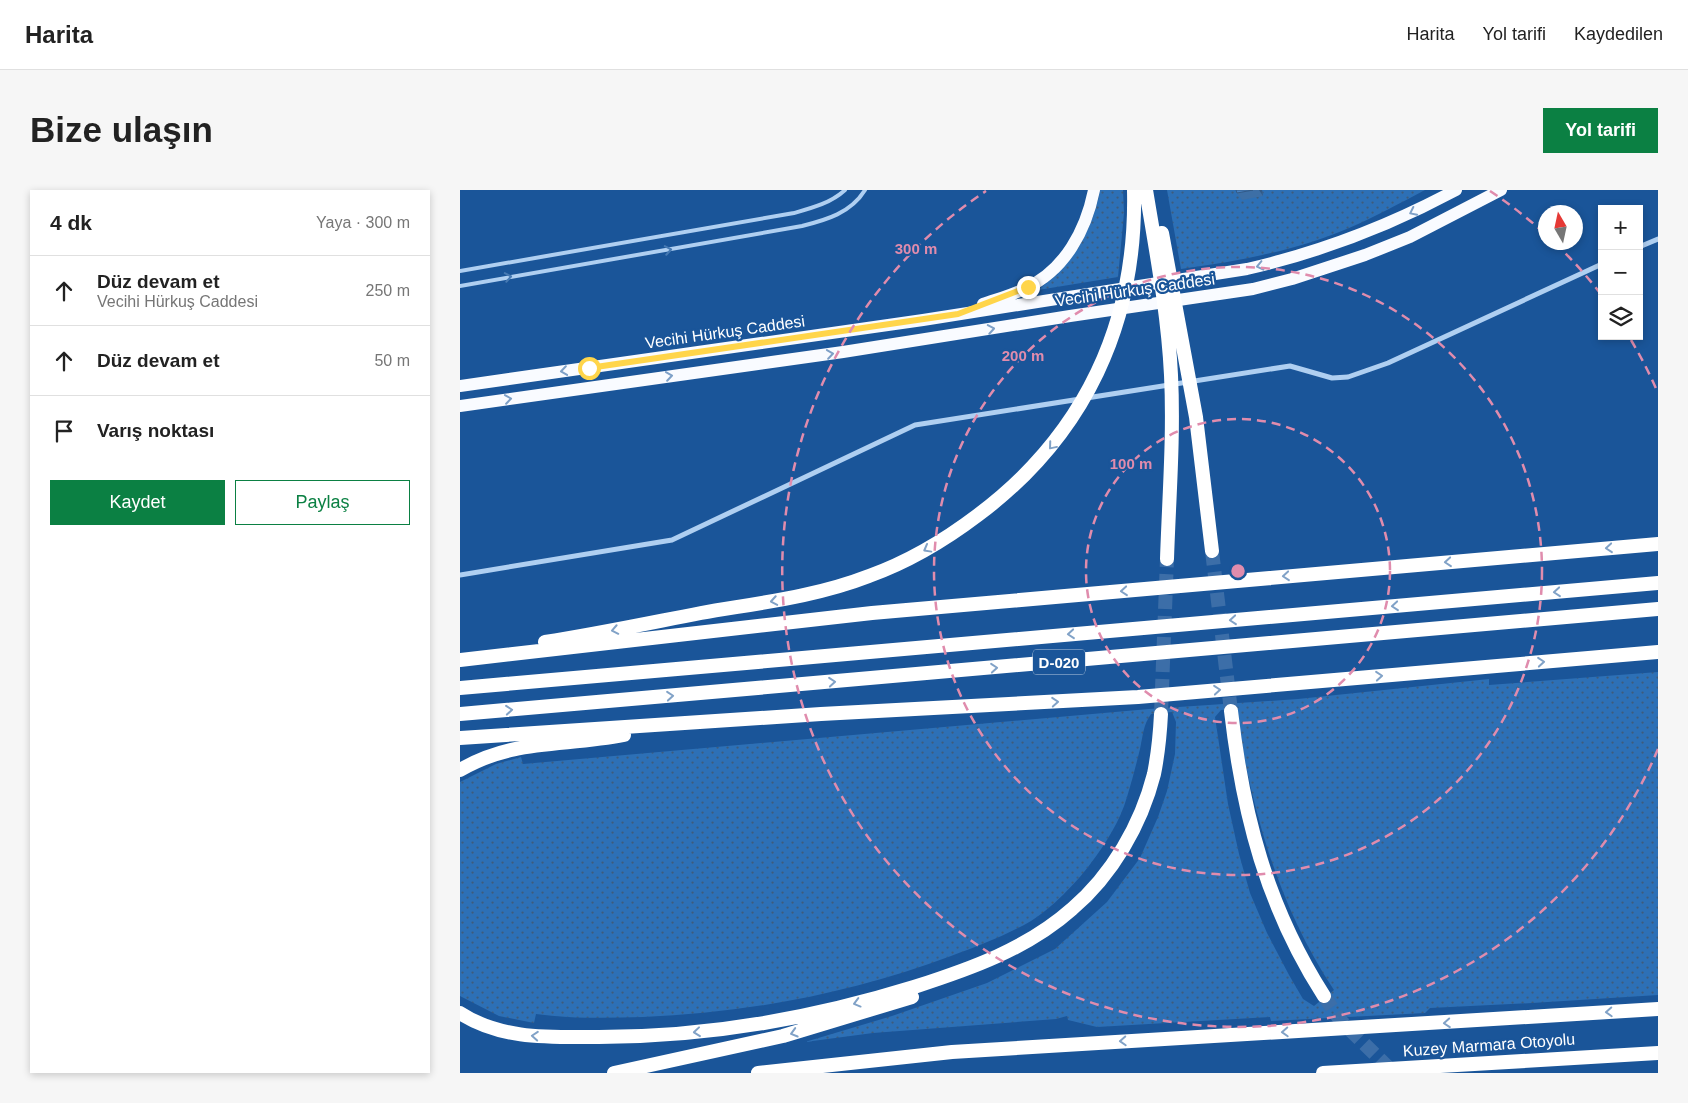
<!DOCTYPE html>
<html lang="tr">
<head>
<meta charset="utf-8">
<style>
  body { margin:0; font-family:Helvetica,sans-serif; background:#f6f6f6; color:#222 }
  .controls { position:absolute; right:15px; top:15px; display:grid; overflow:hidden; border-radius:0px; box-shadow:0 2px 8px #0003 }
  .controls button { width:45px; height:45px; display:grid; place-items:center; padding:0; border:0; border-bottom:1px solid #e0e0e0; background:#fff; color:#222; font:25px sans-serif }
  .compass { position:absolute; left:1078px; top:15px; width:45px; height:45px; border-radius:50%; background:#fff; box-shadow:0 2px 8px #0003; rotate:351deg }
  .stop { position:absolute; width:15px; height:15px; margin:-11px; border:4px solid #ffd54a; border-radius:50%; background:#fff }
  .stop.end { background:#ffd54a; border-color:#fff; box-shadow:0 1px 5px #0008 }
  .list { margin:0; padding:0; list-style:none }
  h2 { display:flex; justify-content:space-between; align-items:center; height:65px; margin:0; padding:0 20px; font-size:21px }
  h2 small { font-size:16px; font-weight:400; color:#767676 }
  .list li { display:grid; grid-template-columns:32px 1fr auto; gap:15px; align-items:center; box-sizing:border-box; height:70px; padding:0 20px; border-top:1px solid #e0e0e0 }
  .list b { display:block; font-size:19px; white-space:nowrap }
  .list p { margin:0; font-size:16px; white-space:nowrap; color:#767676 }
  .list em { font-size:16px; font-style:normal; color:#767676 }
  .actions { display:flex; gap:10px; padding:15px 20px }
  .actions a { flex:1; padding:11px 0; border:1px solid #0b8043; border-radius:0px; text-align:center; font-size:18px; color:#0b8043 }
  .actions .main { background:#0b8043; color:#fff }
  .icon { flex:none; width:28px; height:28px; fill:none; stroke:currentColor; stroke-width:2; stroke-linecap:round; stroke-linejoin:round }
  .map { position:relative; flex:none; width:1198px; height:883px; overflow:hidden; border-radius:0px }
  header { display:flex; align-items:center; gap:30px; box-sizing:border-box; height:70px; padding:0 25px; background:#fff; border-bottom:1px solid #e0e0e0 }
  header strong { font-size:24px }
  nav { display:flex; gap:28px; margin-inline-start:auto; font-size:18px }
  .intro { display:flex; align-items:center; justify-content:space-between; box-sizing:border-box; height:120px; padding:0 30px }
  h1 { margin:0; font-size:35px }
  .button { padding:12px 22px; border-radius:0px; background:#0b8043; color:#fff; font-size:18px; font-weight:700 }
  main { display:flex; gap:30px; padding:0 30px }
  aside { flex:1; background:#fff; border-radius:0px; box-shadow:0 2px 8px #0003 }
  .map>svg:first-child { display:block }
</style>
</head>
<body>
<header>
<strong>Harita</strong>
<nav><a>Harita</a><a>Yol tarifi</a><a>Kaydedilen</a></nav>
</header>
<div class="intro"><h1>Bize ulaşın</h1><a class="button">Yol tarifi</a></div>
<main>
<aside>
<h2>4 dk<small>Yaya · 300 m</small></h2>
<ul class="list">
<li><svg class="icon" aria-label="ahead" viewBox="0 0 24 24"><path d="M12 20V5M6 11l6-6 6 6"/></svg><div><b>Düz devam et</b><p>Vecihi Hürkuş Caddesi</p></div><em>250 m</em></li>
<li><svg class="icon" aria-label="ahead" viewBox="0 0 24 24"><path d="M12 20V5M6 11l6-6 6 6"/></svg><div><b>Düz devam et</b></div><em>50 m</em></li>
<li><svg class="icon" aria-label="arrive" viewBox="0 0 24 24"><path d="M6 21V4h12l-3 4 3 4H6"/></svg><div><b>Varış noktası</b></div></li>
</ul>
<div class="actions"><a class="main">Kaydet</a><a>Paylaş</a></div>
</aside>
<div class="map">
<svg width="1198" height="883" viewBox="0 0 1198 883">
  <defs>
    <pattern id="grass-dots" width="8" height="8" patternUnits="userSpaceOnUse" patternTransform="scale(1.25)"><rect width="8" height="8" fill="#2d70b6"/><path d="M2 2h.1M6 6h.1" fill="none" stroke="#3e5c7c" stroke-width="1.8" stroke-linecap="round"/></pattern>
  </defs>
  <rect width="100%" height="100%" fill="#1a5599"/>
  <path fill="url(#grass-dots)" fill-rule="evenodd" d="M640,0H663L664,23L658,87L578,100L598,84L597,82C620,60 635,31 640,0Z
    M707,0H965C940,13 915,27 889,38C835,61 779,71 721,79Z
    M1198,482V805L1072,813L970,818L965,823L811,831L810,827L637,837L608,830L607,826L596,829L413,843L345,852L432,826L527,793L595,759L647,712L680,668L698,627L707,601L715,564L716,532L712,522L691,524C683,535 683,546 680,559C676,575 672,591 667,607C660,631 646,653 631,673C617,692 591,719 571,731C545,746 518,756 491,766C392,803 287,823 183,827C147,828 111,829 76,824L74,833L39,826L0,806V592L36,574L61,567L63,574L689,519L838,509L1029,489V495ZM776,519C791,618 818,716 874,800L854,816L843,809L829,785L807,743L790,703L779,664L768,614L755,527L761,520Z"/>
  <g fill="none" stroke-linecap="round" stroke-linejoin="round">
    <path stroke="#3c6ea8" stroke-width="14" stroke-dasharray="14 7" stroke-linecap="butt" d="M752,361L771,521
      M701,524L707,369
      M864,806L880,830L934,883"/>
    <path stroke="#afcff1" stroke-width="4" d="M0,81L334,23C352,18 371,13 385,0
      M0,96L342,36C366,30 391,23 405,0"/>
    <path stroke="#afcff1" stroke-width="5" d="M1179,57L1198,49
      M0,385L212,350L455,235L830,176L872,188L888,187L928,173L1142,74"/>
    <path stroke="#f9fbff" stroke-width="12" d="M523,114C537,109 553,105 566,98C605,80 626,40 634,0
      M0,196L463,130L787,79C861,62 929,36 996,0
      M0,216L383,162L610,126L793,99L832,89L905,65L950,47L1041,0"/>
    <path stroke="#fff" stroke-width="14" d="M686,0C696,61 708,123 711,185C714,246 709,308 707,369
      M702,43L736,227L752,361
      M85,452C137,444 189,433 241,423C298,413 355,407 409,386C448,372 485,350 518,325C625,245 677,133 674,0
      M0,470L412,423L1198,354
      M0,498L1198,393
      M771,521C783,625 807,717 864,806
      M0,524L1198,419
      M0,548L361,524L678,507L1198,462
      M0,580C55,548 104,557 164,545
      M0,823C41,850 91,847 139,847C246,847 351,829 454,797C510,779 567,759 612,719C652,685 681,635 694,584C698,564 700,544 701,524
      M154,883L323,846L452,807
      M298,883L492,862L1198,819
      M863,883L1198,863"/>
  </g>
  <path fill="#3d6fa6" d="M776,0H802L803,6L782,10L777,3Z"/>
  <path fill="#325a87" d="M799,0H802L803,6Z"/>
  <path fill="#4781c1" stroke="#325a87" d="M776,0H793L777,3Z"/>
  <defs><path id="oneway-chevron" d="M-2-3.5L2.5 0L-2 3.5" fill="none" stroke-width="1.6" stroke-linecap="round" stroke-linejoin="round" transform="scale(1.25)"/></defs>
  <g stroke="#7ea0c7">
    <use href="#oneway-chevron" transform="translate(953 22) rotate(154)"/>
    <use href="#oneway-chevron" transform="translate(800 76) rotate(167)"/>
    <use href="#oneway-chevron" transform="translate(531 139) rotate(-10)"/>
    <use href="#oneway-chevron" transform="translate(370 164) rotate(-8)"/>
    <use href="#oneway-chevron" transform="translate(104 181) rotate(172)"/>
    <use href="#oneway-chevron" transform="translate(209 186) rotate(-8)"/>
    <use href="#oneway-chevron" transform="translate(48 209) rotate(-8)"/>
  </g>
  <g stroke="#477ab3">
    <use href="#oneway-chevron" transform="translate(208 60) rotate(-10)"/>
    <use href="#oneway-chevron" transform="translate(48 87) rotate(-10)"/>
  </g>
  <g stroke="#81a2c7">
    <use href="#oneway-chevron" transform="translate(592 256) rotate(130)"/>
    <use href="#oneway-chevron" transform="translate(1149 358) rotate(175)"/>
    <use href="#oneway-chevron" transform="translate(467 359) rotate(151)"/>
    <use href="#oneway-chevron" transform="translate(988 372) rotate(175)"/>
    <use href="#oneway-chevron" transform="translate(826 386) rotate(175)"/>
    <use href="#oneway-chevron" transform="translate(664 401) rotate(175)"/>
    <use href="#oneway-chevron" transform="translate(1097 402) rotate(175)"/>
    <use href="#oneway-chevron" transform="translate(314 411) rotate(170)"/>
    <use href="#oneway-chevron" transform="translate(935 416) rotate(175)"/>
    <use href="#oneway-chevron" transform="translate(773 430) rotate(175)"/>
    <use href="#oneway-chevron" transform="translate(155 440) rotate(169)"/>
    <use href="#oneway-chevron" transform="translate(611 444) rotate(175)"/>
    <use href="#oneway-chevron" transform="translate(1081 472) rotate(-5)"/>
    <use href="#oneway-chevron" transform="translate(534 478) rotate(-5)"/>
    <use href="#oneway-chevron" transform="translate(919 486) rotate(-5)"/>
    <use href="#oneway-chevron" transform="translate(372 492) rotate(-5)"/>
    <use href="#oneway-chevron" transform="translate(757 500) rotate(-5)"/>
    <use href="#oneway-chevron" transform="translate(210 506) rotate(-5)"/>
    <use href="#oneway-chevron" transform="translate(595 512) rotate(-4)"/>
    <use href="#oneway-chevron" transform="translate(49 520) rotate(-5)"/>
    <use href="#oneway-chevron" transform="translate(397 813) rotate(165)"/>
    <use href="#oneway-chevron" transform="translate(1149 822) rotate(177)"/>
    <use href="#oneway-chevron" transform="translate(987 833) rotate(176)"/>
    <use href="#oneway-chevron" transform="translate(237 842) rotate(174)"/>
    <use href="#oneway-chevron" transform="translate(825 842) rotate(177)"/>
    <use href="#oneway-chevron" transform="translate(334 843) rotate(164)"/>
    <use href="#oneway-chevron" transform="translate(75 846) rotate(-176)"/>
    <use href="#oneway-chevron" transform="translate(663 851) rotate(177)"/>
  </g>
  <g fill="none" stroke-linecap="round" stroke-linejoin="round">
    <path stroke="#ffd54a" stroke-width="6" d="M129,178L498,124L568,97"/>
  </g>
  <g fill="none" stroke="#e08cad" stroke-width="2.5" stroke-dasharray="9 6">
    <circle cx="778" cy="381" r="152"/>
    <circle cx="778" cy="381" r="304"/>
    <path d="M1198 559A456 456 0 1 1 526 1M1030 1A456 456 0 0 1 1083 42M1095 53A456 456 0 0 1 1140 103M1171 150A456 456 0 0 1 1198 203"/>
  </g>
  <g text-anchor="middle" dominant-baseline="central" stroke-width="4.5" stroke-linejoin="round" paint-order="stroke">
    <rect fill="#1a5599" stroke="#bacce0" stroke-width="1" x="573" y="459.5" width="52" height="25" rx="4"/>
    <g font-size="15" font-weight="bold" fill="#fff">
      <text x="599" y="472">D-020</text>
    </g>
    <g font-size="16" fill="#fff" stroke="#1a5599">
      <text transform="translate(675 100) rotate(-8)">Vecihi Hürkuş Caddesi</text>
      <text transform="translate(265 142) rotate(-8)">Vecihi Hürkuş Caddesi</text>
      <text transform="translate(1029 855) rotate(-4)">Kuzey Marmara Otoyolu</text>
    </g>
  </g>
  <circle cx="778" cy="381" r="8" fill="#e08cad" stroke="#1a5599" stroke-width="2.5"/>
  <g font-size="15" text-anchor="middle" font-weight="bold" fill="#e08cad" stroke="#1a5599" stroke-width="4.5" stroke-linejoin="round" paint-order="stroke">
    <text x="456" y="64">300 m</text>
    <text x="563" y="171">200 m</text>
    <text x="671" y="279">100 m</text>
  </g>
</svg>
<div class="controls">
<button>+</button>
<button>−</button>
<button><svg class="icon" aria-label="layers" viewBox="0 0 24 24"><path d="M12 4l9 5-9 5-9-5zM3 14l9 5 9-5"/></svg></button>
</div>
<svg class="compass" viewBox="-18 -18 36 36"><path d="M0-13l5 13h-10z" fill="#e53935"/><path d="M0 13l5-13h-10z" fill="#767676"/></svg>
<div class="stop" style="left:129px;top:178px"></div>
<div class="stop end" style="left:568px;top:97px"></div>
</div>
</main>
</body>
</html>
